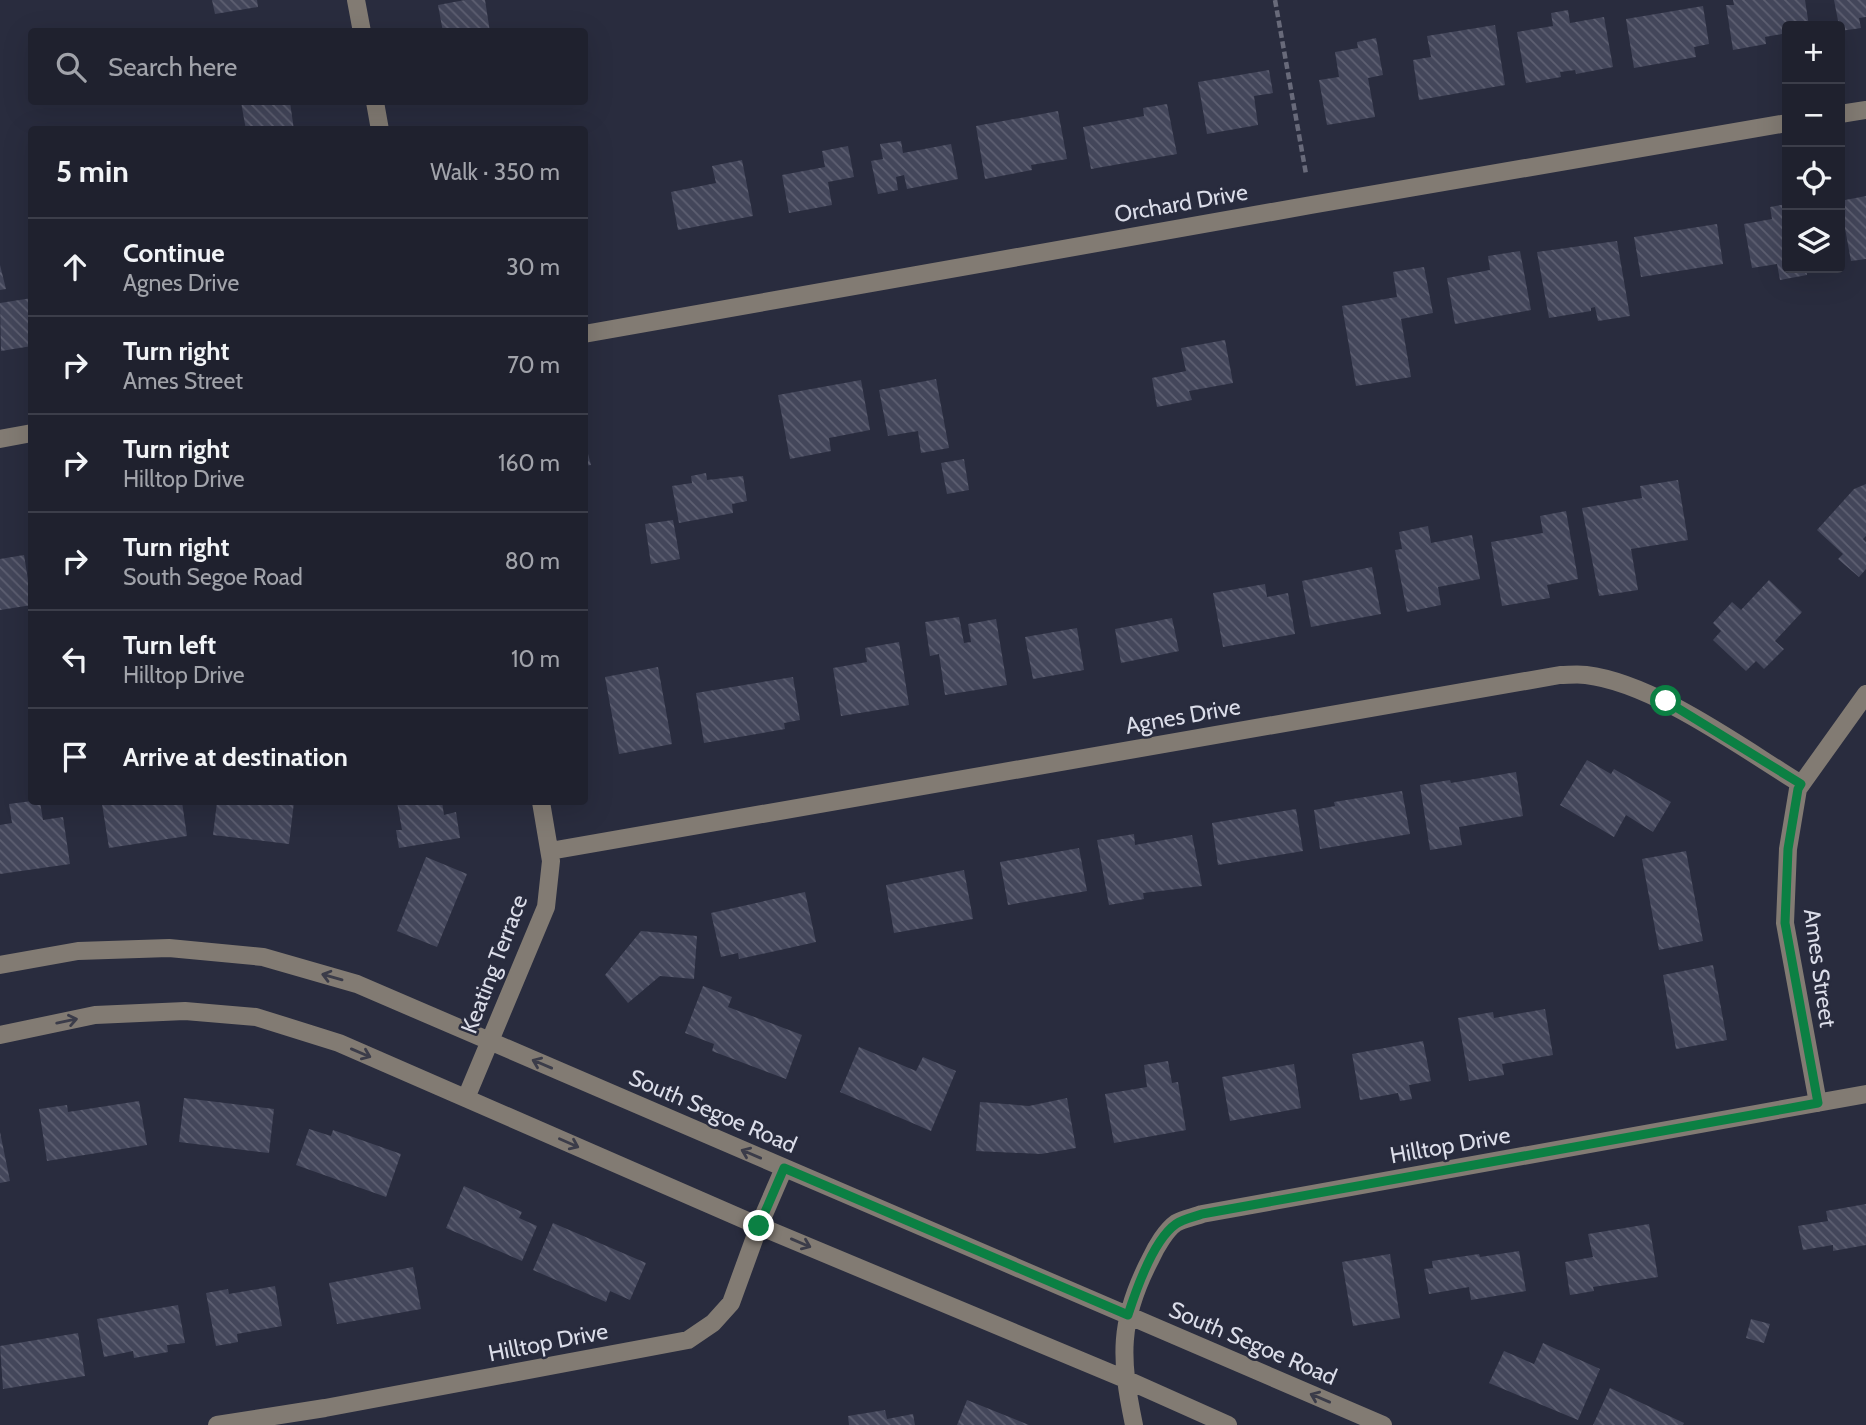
<!DOCTYPE html>
<html lang="en">
<head>
<meta charset="utf-8">
<style>
  body { margin:0; font-family:Cabin,sans-serif; background:#2c2e3a; color:#f1f3f6 }
  .controls { position:absolute; right:21px; top:21px; display:grid; overflow:hidden; border-radius:7px; box-shadow:0 7px 28px #0002 }
  .controls button { width:63px; height:63px; display:grid; place-items:center; padding:0; border:0; border-bottom:2px solid #3c3e4a; background:#1f212e; color:#f1f3f6; font:35px sans-serif }
  .stop { position:absolute; width:21px; height:21px; margin:-16px; border:5px solid #0b8043; border-radius:50%; background:#fff }
  .stop.end { background:#0b8043; border-color:#fff; box-shadow:0 2px 7px #0008 }
  .list { margin:0; padding:0; list-style:none }
  h2 { display:flex; justify-content:space-between; align-items:center; height:91px; margin:0; padding:0 28px; font-size:30px }
  h2 small { font-size:23px; font-weight:400; color:#a1a3aa }
  .list li { display:grid; grid-template-columns:46px 1fr auto; gap:21px; align-items:center; box-sizing:border-box; height:98px; padding:0 28px; border-top:2px solid #3c3e4a }
  .list b { display:block; font-size:26px; white-space:nowrap }
  .list p { margin:0; font-size:23px; white-space:nowrap; color:#a1a3aa }
  .list em { font-size:23px; font-style:normal; color:#a1a3aa }
  .icon { flex:none; width:38px; height:38px; fill:none; stroke:currentColor; stroke-width:2; stroke-linecap:round; stroke-linejoin:round }
  .map { position:relative; flex:none; width:1866px; height:1425px; overflow:hidden }
  .search { position:absolute; background:#1f212e; box-shadow:0 7px 28px #0002; left:28px; top:28px; width:560px; height:77px; display:flex; align-items:center; gap:18px; box-sizing:border-box; padding:0 24px; border-radius:7px; color:#a1a3aa; font-size:26px }
  .panel { position:absolute; background:#1f212e; box-shadow:0 7px 28px #0002; left:28px; top:126px; width:560px; height:679px; border-radius:7px }
  .map>svg:first-child { display:block }
</style>
</head>
<body>
<div class="map">
<svg width="1866" height="1425" viewBox="0 0 1866 1425">
  <defs>
    <pattern id="building-back-hatch" width="6" height="6" patternUnits="userSpaceOnUse" patternTransform="scale(1.75)"><rect width="6" height="6" fill="#43465a"/><path d="M-1 5l2 2M0 0l6 6M5-1l2 2" fill="none" stroke="#5e6072"/></pattern>
  </defs>
  <rect width="100%" height="100%" fill="#292c3e"/>
  <path fill="url(#building-back-hatch)" d="M212,0H257L258,7L215,14Z
    M465,0H485L490,32H443L438,5Z
    M1733,0H1805L1809,26H1787V33L1765,37L1766,44L1733,50L1726,5H1734Z
    M1834,0H1866V17L1859,18L1861,28L1840,31Z
    M1703,6L1709,44L1694,47L1696,57L1634,68L1626,19Z
    M1568,10L1570,23L1604,17L1613,67L1576,74L1575,70L1560,72L1561,77L1526,83L1517,32L1553,26L1551,13Z
    M1495,25L1505,85L1419,100L1413,60L1431,57L1427,36Z
    M1376,38L1383,75L1368,78L1375,117L1327,125L1319,80L1339,77L1335,52L1358,48L1357,42Z
    M1269,70L1273,93L1254,96L1258,125L1207,134L1198,82Z
    M241,102H290L294,130H246Z
    M1167,104L1177,154L1091,169L1083,127L1144,116L1143,108Z
    M1058,111L1067,159L1031,165L1032,170L985,179L976,126Z
    M901,141L903,153L951,144L958,179L907,189L904,175L896,177L898,190L878,194L871,161L883,159L880,144Z
    M848,146L854,177L828,182L832,205L789,213L782,175L825,167L822,151Z
    M742,160L753,216L678,230L671,192L716,183L712,166Z
    M1866,196V259L1851,261L1840,201Z
    M1787,204V268H1806L1807,275L1780,280L1777,264L1752,268L1744,224L1772,219L1770,207Z
    M1717,224L1723,264L1641,277L1634,237Z
    M1617,241L1630,316L1598,321L1595,307L1591,308V311L1549,318L1537,252Z
    M1520,251L1531,310L1455,324L1447,278L1490,270L1488,256Z
    M0,265L6,289L0,290Z
    M1424,267L1433,313L1401,319L1411,377L1356,386L1342,306L1397,297L1393,272Z
    M32,298V346L1,351L0,303Z
    M1225,340L1233,383L1189,391L1192,400L1157,407L1152,378L1186,371L1181,348Z
    M936,379L949,448L921,453L918,431L888,436L879,390Z
    M861,380L870,430L829,438L831,451L790,459L778,395Z
    M584,439L591,465L584,466Z
    M964,459L969,490L947,494L941,463Z
    M706,473L707,480L743,476L747,501L732,504L733,513L679,523L672,486L692,483L691,476Z
    M1678,480L1688,540L1631,549L1638,590L1599,596L1582,508L1642,498L1640,486Z
    M1866,484V536L1863,539L1866,542V569L1859,577L1838,559L1843,554L1817,530L1854,489Z
    M1566,511L1578,579L1547,585L1550,598L1502,606L1491,542L1543,533L1540,516Z
    M673,520L680,559L651,564L645,524Z
    M1428,526L1431,543L1472,535L1480,579L1438,587L1441,605L1407,612L1395,550L1402,549L1399,532Z
    M24,555L32,605L0,610V559Z
    M1372,567L1381,614L1311,627L1302,581Z
    M1769,580L1802,612L1775,641L1784,649L1764,669L1756,661L1746,671L1713,640L1721,631L1713,623L1732,602L1741,610Z
    M1265,584L1267,597L1288,593L1295,634L1223,647L1213,593Z
    M959,617L964,643L971,642L968,624L996,619L1007,685L945,695L939,654L930,656L925,622Z
    M1172,618L1179,651L1121,663L1115,629Z
    M1077,628L1084,670L1033,679L1025,637Z
    M899,642L909,705L841,716L833,668L867,662L865,648Z
    M658,667L672,744L619,754L605,677Z
    M793,677L800,720L784,723L785,729L704,743L696,693Z
    M1587,760L1611,774L1614,769L1671,802L1653,832L1626,815L1614,837L1560,805Z
    M1516,772L1523,816L1459,827L1462,845L1430,850L1420,785L1450,780L1451,783Z
    M1402,791L1410,834L1320,849L1314,810L1335,806L1334,802Z
    M32,801L40,802L43,820L63,817L70,864L0,874V825L12,823L9,804Z
    M118,802H182L187,836L109,848L102,804Z
    M217,802H294L289,844L213,835Z
    M397,802H442L444,815L456,812L460,838L399,848L396,830H402Z
    M1296,809L1303,851L1218,865L1212,823Z
    M1134,834L1135,845L1192,835L1202,886L1143,893L1144,899L1109,905L1097,840Z
    M1079,848L1087,891L1008,905L1000,862Z
    M1686,851L1703,941L1659,950L1642,859Z
    M426,857L467,874L437,947L397,931Z
    M964,870L973,919L894,933L886,885Z
    M805,892L816,942L739,959L738,953L721,957L711,913Z
    M641,931L697,936L694,979L660,976L628,1003L605,975Z
    M1713,965L1727,1040L1676,1049L1663,975Z
    M703,986L732,997L728,1007L802,1035L786,1079L712,1051L714,1044L685,1033Z
    M1545,1009L1553,1055L1502,1064L1504,1075L1469,1081L1458,1018L1493,1012L1494,1018Z
    M1423,1041L1431,1081L1409,1085L1412,1099L1400,1101L1398,1093L1360,1100L1352,1054Z
    M859,1047L916,1071L923,1057L956,1071L931,1131L840,1092Z
    M1168,1061L1172,1083L1178,1082L1186,1130L1114,1143L1105,1094L1147,1087L1144,1065Z
    M1294,1064L1301,1108L1230,1121L1222,1077Z
    M184,1098L274,1109L269,1153L179,1142Z
    M1067,1098L1076,1148L1041,1154L976,1151L980,1102L1029,1106Z
    M139,1101L147,1145L47,1161L39,1109L67,1105L68,1112Z
    M309,1129L331,1136L333,1130L401,1154L386,1197L296,1165Z
    M0,1132L10,1181L0,1183Z
    M464,1186L522,1212L519,1218L537,1226L522,1261L446,1228Z
    M1866,1204V1245L1833,1251V1245L1803,1250L1798,1226L1828,1221L1826,1211Z
    M553,1223L646,1263L630,1300L610,1291L606,1302L533,1270Z
    M1649,1224L1658,1277L1593,1287L1594,1291L1570,1295L1565,1262L1593,1257L1588,1234Z
    M1519,1251L1526,1291L1471,1300L1469,1287L1429,1294L1424,1269L1433,1268L1432,1261L1479,1254L1480,1257Z
    M1390,1254L1400,1318L1353,1326L1342,1262Z
    M413,1267L421,1309L337,1324L329,1283Z
    M275,1286L282,1326L237,1334L238,1342L216,1346L206,1293L228,1289L229,1294Z
    M178,1305L185,1343L167,1345L168,1352L134,1358L133,1351L104,1357L97,1319Z
    M1751,1319L1770,1324L1764,1343L1746,1338Z
    M78,1333L85,1376L3,1389L0,1346Z
    M1543,1343L1600,1369L1578,1420L1489,1383L1504,1351L1534,1364Z
    M1610,1388L1684,1423L1683,1425H1593Z
    M967,1400L1029,1425H957Z
    M885,1410L887,1419L913,1414L915,1425H849L848,1416Z"/>
  <g fill="none" stroke-linecap="round" stroke-linejoin="round">
    <path stroke="#686a7a" stroke-width="4.5" stroke-dasharray="7 3.5" stroke-linecap="butt" d="M1275,0L1306,174"/>
    <path stroke="#827b73" stroke-width="18" d="M356,0L362,32
      M375,102L380,130
      M1840,114L1866,110
      M584,334L1311,205L1787,123
      M0,439L32,433
      M550,851L1560,675C1568,675 1578,674 1586,675C1654,683 1742,748 1801,784
      M0,965L78,951L169,948L263,957L357,984L1383,1425
      M0,1035L95,1015L185,1011L256,1017L339,1043L759,1226L1125,1379L1228,1425
      M466,1098L546,907L551,861L541,802
      M1818,1103L1785,923L1788,849L1798,789L1866,694
      M217,1425L325,1408L688,1340L713,1323L731,1303L759,1226L784,1168
      M1134,1425C1120,1358 1118,1321 1151,1258C1156,1247 1166,1230 1176,1223C1183,1219 1194,1217 1202,1214L1866,1094"/>
  </g>
  <defs><path id="oneway-shaft" d="M-6 0H5M1.5-3L5.5 0L1.5 3" fill="none" stroke-width="1.6" stroke-linecap="round" stroke-linejoin="round" transform="scale(1.75)"/></defs>
  <g stroke="#3b3c49">
    <use href="#oneway-shaft" transform="translate(332 977) rotate(-164)"/>
    <use href="#oneway-shaft" transform="translate(67 1021) rotate(-12)"/>
    <use href="#oneway-shaft" transform="translate(361 1053) rotate(23)"/>
    <use href="#oneway-shaft" transform="translate(542 1064) rotate(-157)"/>
    <use href="#oneway-shaft" transform="translate(569 1143) rotate(24)"/>
    <use href="#oneway-shaft" transform="translate(751 1154) rotate(-157)"/>
    <use href="#oneway-shaft" transform="translate(801 1243) rotate(23)"/>
    <use href="#oneway-shaft" transform="translate(1320 1398) rotate(-157)"/>
  </g>
  <g fill="none" stroke-linecap="round" stroke-linejoin="round">
    <path stroke="#0b8043" stroke-width="9" d="M759,1226L784,1168L1128,1315C1136,1290 1153,1240 1176,1224C1183,1219 1194,1217 1202,1214L1818,1103L1785,923L1788,849L1798,789L1801,784L1666,701"/>
  </g>
  <g text-anchor="middle" dominant-baseline="central" stroke-width="5" stroke-linejoin="round" paint-order="stroke">
    <g font-size="23" fill="#dbdde9" stroke="#292c3e">
      <text transform="translate(1181 203) rotate(-10)">Orchard Drive</text>
      <text transform="translate(1183 716) rotate(-10)">Agnes Drive</text>
      <text transform="translate(494 964) rotate(-69)">Keating Terrace</text>
      <text transform="translate(1820 968) rotate(82)">Ames Street</text>
      <text transform="translate(713 1111) rotate(23)">South Segoe Road</text>
      <text transform="translate(1450 1145) rotate(-10)">Hilltop Drive</text>
      <text transform="translate(548 1342) rotate(-11)">Hilltop Drive</text>
      <text transform="translate(1253 1343) rotate(23)">South Segoe Road</text>
    </g>
  </g>
</svg>
<div class="controls">
<button>+</button>
<button>−</button>
<button><svg class="icon" aria-label="locate" viewBox="0 0 24 24"><circle cx="12" cy="12" r="6"/><path d="M12 2v4M12 18v4M2 12h4M18 12h4"/></svg></button>
<button><svg class="icon" aria-label="layers" viewBox="0 0 24 24"><path d="M12 4l9 5-9 5-9-5zM3 14l9 5 9-5"/></svg></button>
</div>
<div class="stop" style="left:1666px;top:701px"></div>
<div class="stop end" style="left:759px;top:1226px"></div>
<div class="search"><svg class="icon" aria-label="search" viewBox="0 0 24 24"><circle cx="10" cy="10" r="6"/><path d="M15 15l6 6"/></svg>Search here</div>
<section class="panel">
<h2>5 min<small>Walk · 350 m</small></h2>
<ul class="list">
<li><svg class="icon" aria-label="ahead" viewBox="0 0 24 24"><path d="M12 20V5M6 11l6-6 6 6"/></svg><div><b>Continue</b><p>Agnes Drive</p></div><em>30 m</em></li>
<li><svg class="icon" aria-label="right" viewBox="0 0 24 24"><path d="M7 20v-9h11M14 6l5 5-5 5"/></svg><div><b>Turn right</b><p>Ames Street</p></div><em>70 m</em></li>
<li><svg class="icon" aria-label="right" viewBox="0 0 24 24"><path d="M7 20v-9h11M14 6l5 5-5 5"/></svg><div><b>Turn right</b><p>Hilltop Drive</p></div><em>160 m</em></li>
<li><svg class="icon" aria-label="right" viewBox="0 0 24 24"><path d="M7 20v-9h11M14 6l5 5-5 5"/></svg><div><b>Turn right</b><p>South Segoe Road</p></div><em>80 m</em></li>
<li><svg class="icon" aria-label="left" viewBox="0 0 24 24"><path d="M17 20v-9H6M10 6l-5 5 5 5"/></svg><div><b>Turn left</b><p>Hilltop Drive</p></div><em>10 m</em></li>
<li><svg class="icon" aria-label="arrive" viewBox="0 0 24 24"><path d="M6 21V4h12l-3 4 3 4H6"/></svg><div><b>Arrive at destination</b></div></li>
</ul>
</section>
</div>
</body>
</html>
